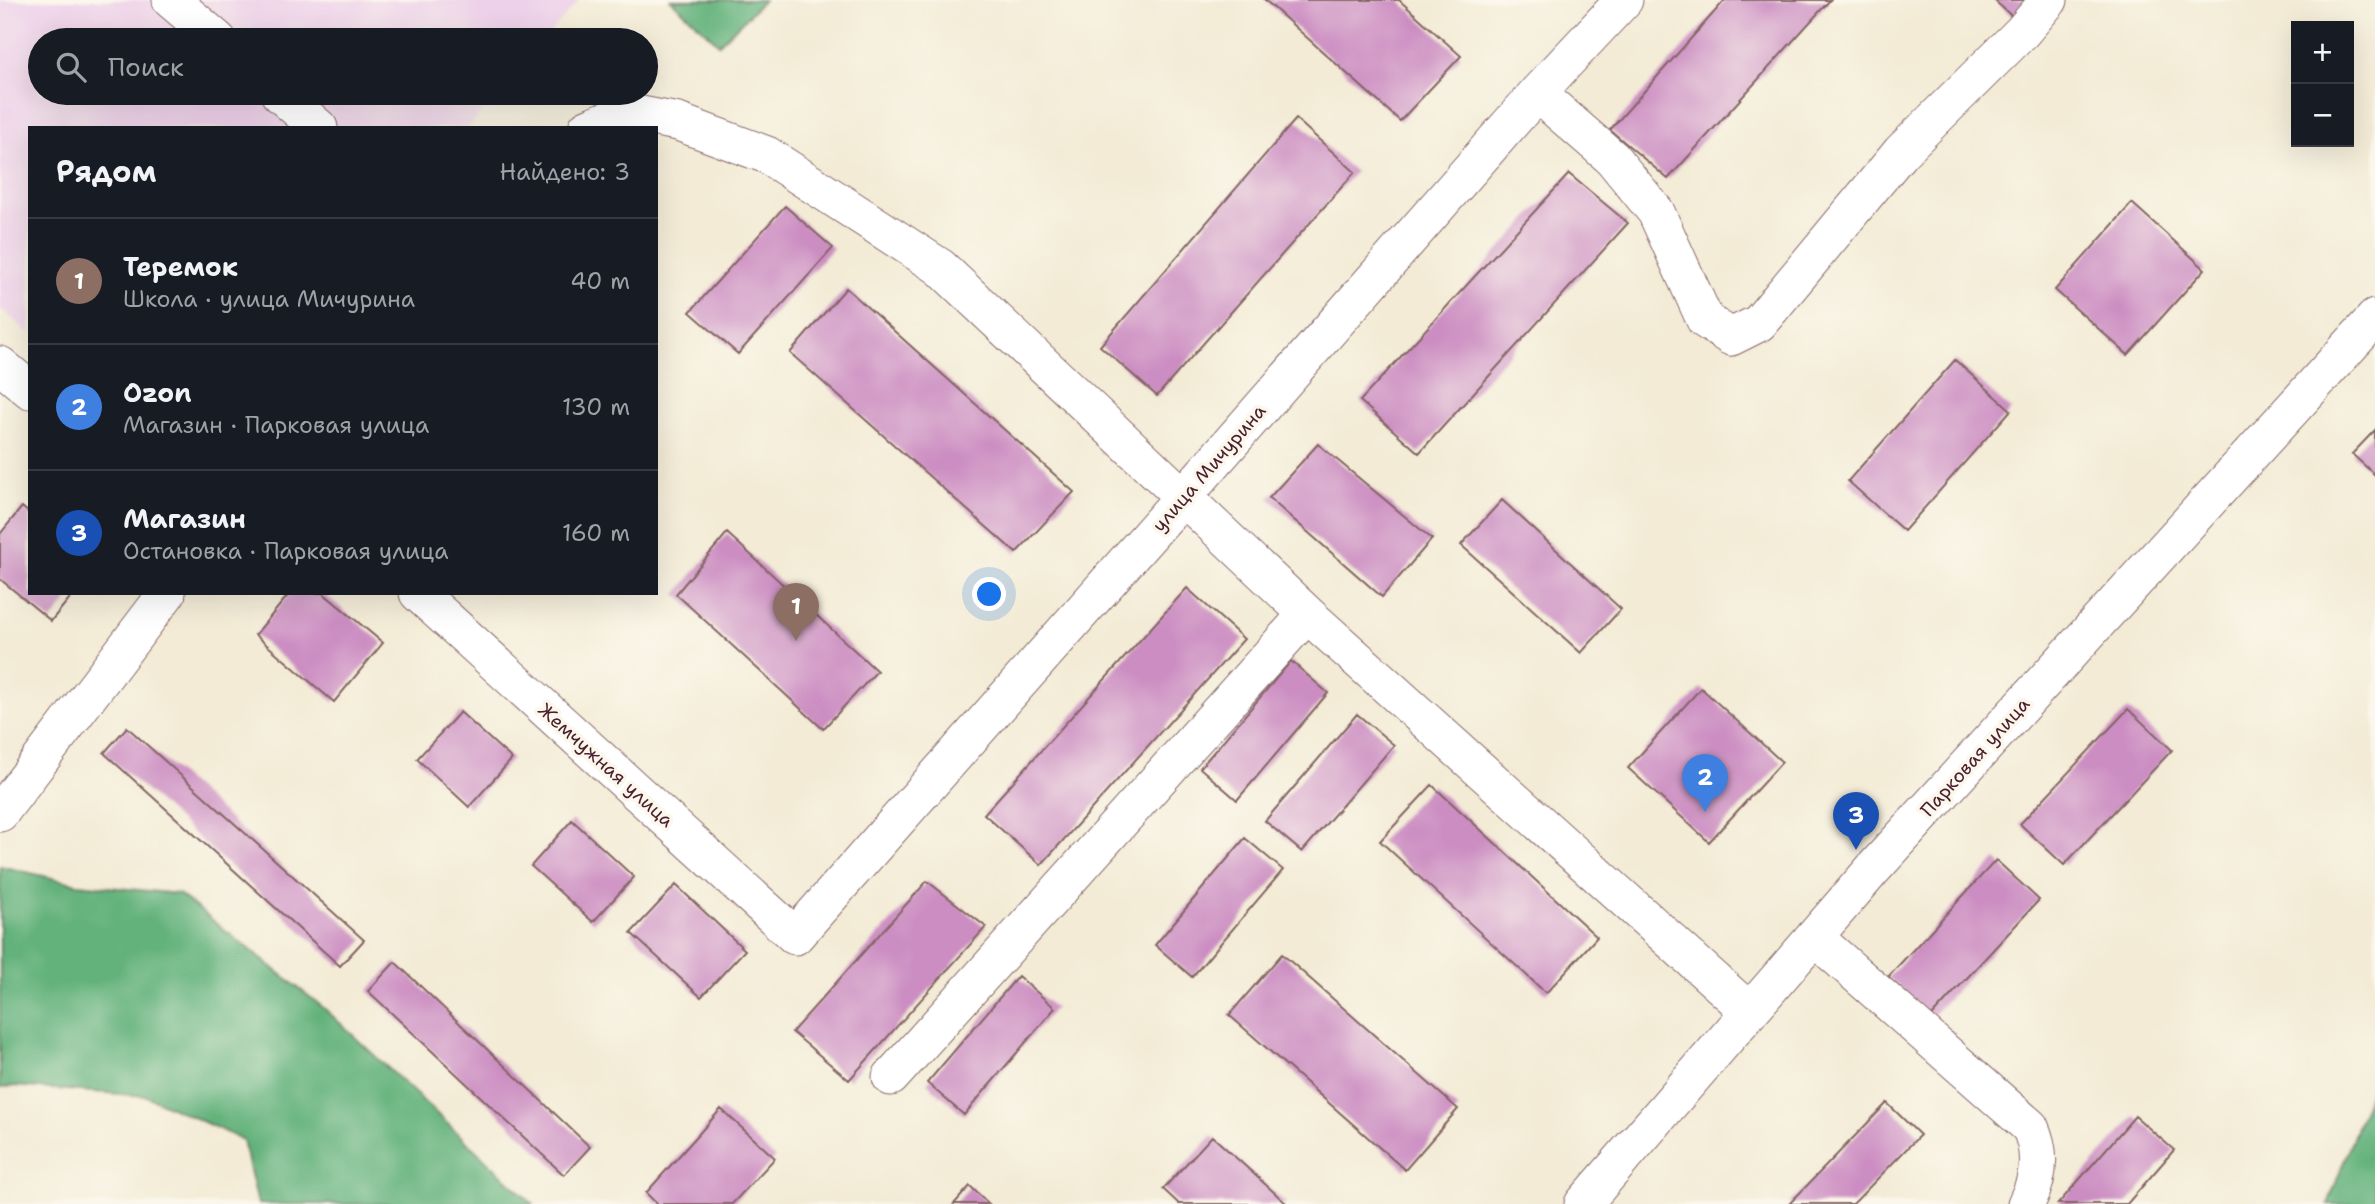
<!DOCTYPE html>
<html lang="ru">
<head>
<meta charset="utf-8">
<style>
  body { margin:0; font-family:"Shantell Sans",sans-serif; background:#242831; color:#f1f3f6 }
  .controls { position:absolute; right:21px; top:21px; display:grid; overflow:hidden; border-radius:0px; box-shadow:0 7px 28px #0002 }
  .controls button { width:63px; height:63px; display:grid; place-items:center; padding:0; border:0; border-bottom:2px solid #363941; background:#171b24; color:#f1f3f6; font:35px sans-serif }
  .you { position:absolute; left:990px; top:595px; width:24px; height:24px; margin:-18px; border:5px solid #fff; border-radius:50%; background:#1a73e8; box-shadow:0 0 0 10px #1a73e833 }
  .badge { display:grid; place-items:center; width:46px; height:46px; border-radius:50%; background:#d93025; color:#fff; font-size:23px; font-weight:700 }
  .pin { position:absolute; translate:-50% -58px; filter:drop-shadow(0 2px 4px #0008) }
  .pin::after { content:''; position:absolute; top:37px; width:24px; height:21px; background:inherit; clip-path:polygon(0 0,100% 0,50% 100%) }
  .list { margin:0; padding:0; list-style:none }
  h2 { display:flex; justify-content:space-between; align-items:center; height:91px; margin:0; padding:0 28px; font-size:30px }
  h2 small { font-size:23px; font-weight:400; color:#9ea1a6 }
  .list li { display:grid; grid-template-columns:46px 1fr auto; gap:21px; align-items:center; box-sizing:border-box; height:126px; padding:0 28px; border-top:2px solid #363941 }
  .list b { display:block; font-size:26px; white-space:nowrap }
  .list p { margin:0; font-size:23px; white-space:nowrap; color:#9ea1a6 }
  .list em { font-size:23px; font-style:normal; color:#9ea1a6 }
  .icon { flex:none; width:38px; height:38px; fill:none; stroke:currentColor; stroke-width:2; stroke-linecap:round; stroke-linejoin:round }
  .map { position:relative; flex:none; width:2375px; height:1204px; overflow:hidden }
  .search { position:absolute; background:#171b24; box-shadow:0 7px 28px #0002; left:28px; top:28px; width:630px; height:77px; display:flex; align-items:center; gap:18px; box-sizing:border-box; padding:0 24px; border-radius:38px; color:#9ea1a6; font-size:26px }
  .panel { position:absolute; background:#171b24; box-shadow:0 7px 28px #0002; left:28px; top:126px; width:630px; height:469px; border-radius:0px }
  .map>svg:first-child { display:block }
</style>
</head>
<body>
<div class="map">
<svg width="2375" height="1204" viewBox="0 0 2375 1204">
  <rect width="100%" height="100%" fill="#fbf7ec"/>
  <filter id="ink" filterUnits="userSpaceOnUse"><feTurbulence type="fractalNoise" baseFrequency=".0143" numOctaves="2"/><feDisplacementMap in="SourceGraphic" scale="14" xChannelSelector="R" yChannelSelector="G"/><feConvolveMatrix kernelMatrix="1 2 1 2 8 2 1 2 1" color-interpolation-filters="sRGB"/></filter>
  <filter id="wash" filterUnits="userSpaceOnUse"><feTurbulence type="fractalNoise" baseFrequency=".00686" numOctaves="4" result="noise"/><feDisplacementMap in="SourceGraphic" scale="28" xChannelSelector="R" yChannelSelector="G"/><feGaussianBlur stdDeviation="1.57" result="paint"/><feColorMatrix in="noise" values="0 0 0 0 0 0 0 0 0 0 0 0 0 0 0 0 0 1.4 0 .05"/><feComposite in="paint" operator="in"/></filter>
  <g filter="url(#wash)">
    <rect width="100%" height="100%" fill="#f3ebd5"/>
    <path fill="#edd0e9" d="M0,0H579L544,40H40V93H498L468,128H30V334L0,308Z"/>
    <path fill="#64b27b" stroke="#576853" stroke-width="2" d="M671,0H764L719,44Z
      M0,866L78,884L179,894L325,1009L533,1204H258L243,1140L147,1096L14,1086L0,1088Z
      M2375,1079V1204H2328Z"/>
    <g id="blocks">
      <path fill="#cc8ec2" d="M1265,0H1399L1461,56L1400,121Z
        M1725,0H1830L1668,179L1610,130Z
        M1994,0H2035L2017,21Z
        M1296,119L1355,172L1157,396L1100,346Z
        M1569,174L1628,223L1419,453L1360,401Z
        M2132,203L2205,269L2128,355L2055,290Z
        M785,206L833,248L738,354L690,312Z
        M846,288L1074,492L1016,553L790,353Z
        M1955,360L2011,410L1904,531L1848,481Z
        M2375,430V475L2352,454Z
        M1318,444L1432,539L1382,597L1269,498Z
        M1502,500L1621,609L1581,653L1461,545Z
        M22,507L30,514V593H74L51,621L0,579V534Z
        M727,533L877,671L823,729L676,594Z
        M1187,588L1244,639L1041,865L984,814Z
        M290,593H323L383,643L334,702L255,635Z
        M1291,661L1328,693L1237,800L1200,768Z
        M1701,688L1782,762L1709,842L1628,768Z
        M2128,709L2172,750L2064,865L2020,824Z
        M460,712L512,759L469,807L417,759Z
        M1357,714L1394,745L1302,852L1265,821Z
        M127,727L364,940L340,966L104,753Z
        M1432,785L1597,937L1546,993L1380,841Z
        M572,820L634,877L593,922L531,866Z
        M1245,838L1283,870L1192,977L1155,945Z
        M1996,860L2039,900L1931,1017L1888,977Z
        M927,881L986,927L849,1080L792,1032Z
        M676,885L745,950L701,997L631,933Z
        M1282,954L1458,1109L1405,1170L1229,1015Z
        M395,962L590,1147L564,1175L368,991Z
        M1018,976L1055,1008L964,1115L927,1083Z
        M1887,1103L1920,1135L1853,1204H1789Z
        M721,1109L775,1158L732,1204H657L646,1193Z
        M2135,1116L2174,1150L2127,1204H2058Z
        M1212,1136L1287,1204H1179L1163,1189Z
        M970,1186L989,1204H954Z"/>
    </g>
  </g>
  <g filter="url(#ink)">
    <use href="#blocks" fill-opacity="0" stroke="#856666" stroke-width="2"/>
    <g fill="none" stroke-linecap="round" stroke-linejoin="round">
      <defs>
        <path id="minor" d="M171,0L218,40
          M279,93L319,128
          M1537,93L1612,158L1656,212L1705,320L1731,337L1759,323L1901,152L2022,32L2049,0
          M587,128L625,112L678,122L767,155L940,267L1307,614L1749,1011
          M0,365L30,390
          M418,593L795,936L1184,496L1537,93L1624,0
          M0,813L167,593
          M1814,937L2030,1127C2042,1153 2039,1179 2026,1204
          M891,1077L1307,614
          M1583,1204L1873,869L2375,318"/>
      </defs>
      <use href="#minor" stroke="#856666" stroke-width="39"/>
      <use href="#minor" stroke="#fff" stroke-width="37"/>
    </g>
  </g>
  <g text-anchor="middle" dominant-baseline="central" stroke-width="7" stroke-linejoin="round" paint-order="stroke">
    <g font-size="19" fill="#4a1f2b" stroke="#fbf7ec">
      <text transform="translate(1209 468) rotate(-49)">улица Мичурина</text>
      <text transform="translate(1975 757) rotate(-48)">Парковая улица</text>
      <text transform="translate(606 765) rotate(42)">Жемчужная улица</text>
    </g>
  </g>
</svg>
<div class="controls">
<button>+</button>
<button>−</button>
</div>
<div class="you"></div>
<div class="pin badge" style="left:796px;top:641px;background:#8d6e63">1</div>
<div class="pin badge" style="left:1705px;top:812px;background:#3f7fe0">2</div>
<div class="pin badge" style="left:1856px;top:850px;background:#1a4fb4">3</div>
<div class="search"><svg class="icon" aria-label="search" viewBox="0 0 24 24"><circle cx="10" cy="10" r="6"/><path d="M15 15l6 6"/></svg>Поиск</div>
<section class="panel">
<h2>Рядом<small>Найдено: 3</small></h2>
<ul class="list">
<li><span class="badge" style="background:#8d6e63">1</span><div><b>Теремок</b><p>Школа · улица Мичурина</p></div><em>40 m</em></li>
<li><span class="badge" style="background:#3f7fe0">2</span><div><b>Ozon</b><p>Магазин · Парковая улица</p></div><em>130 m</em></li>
<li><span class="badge" style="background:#1a4fb4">3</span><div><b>Магазин</b><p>Остановка · Парковая улица</p></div><em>160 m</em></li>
</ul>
</section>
</div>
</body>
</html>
